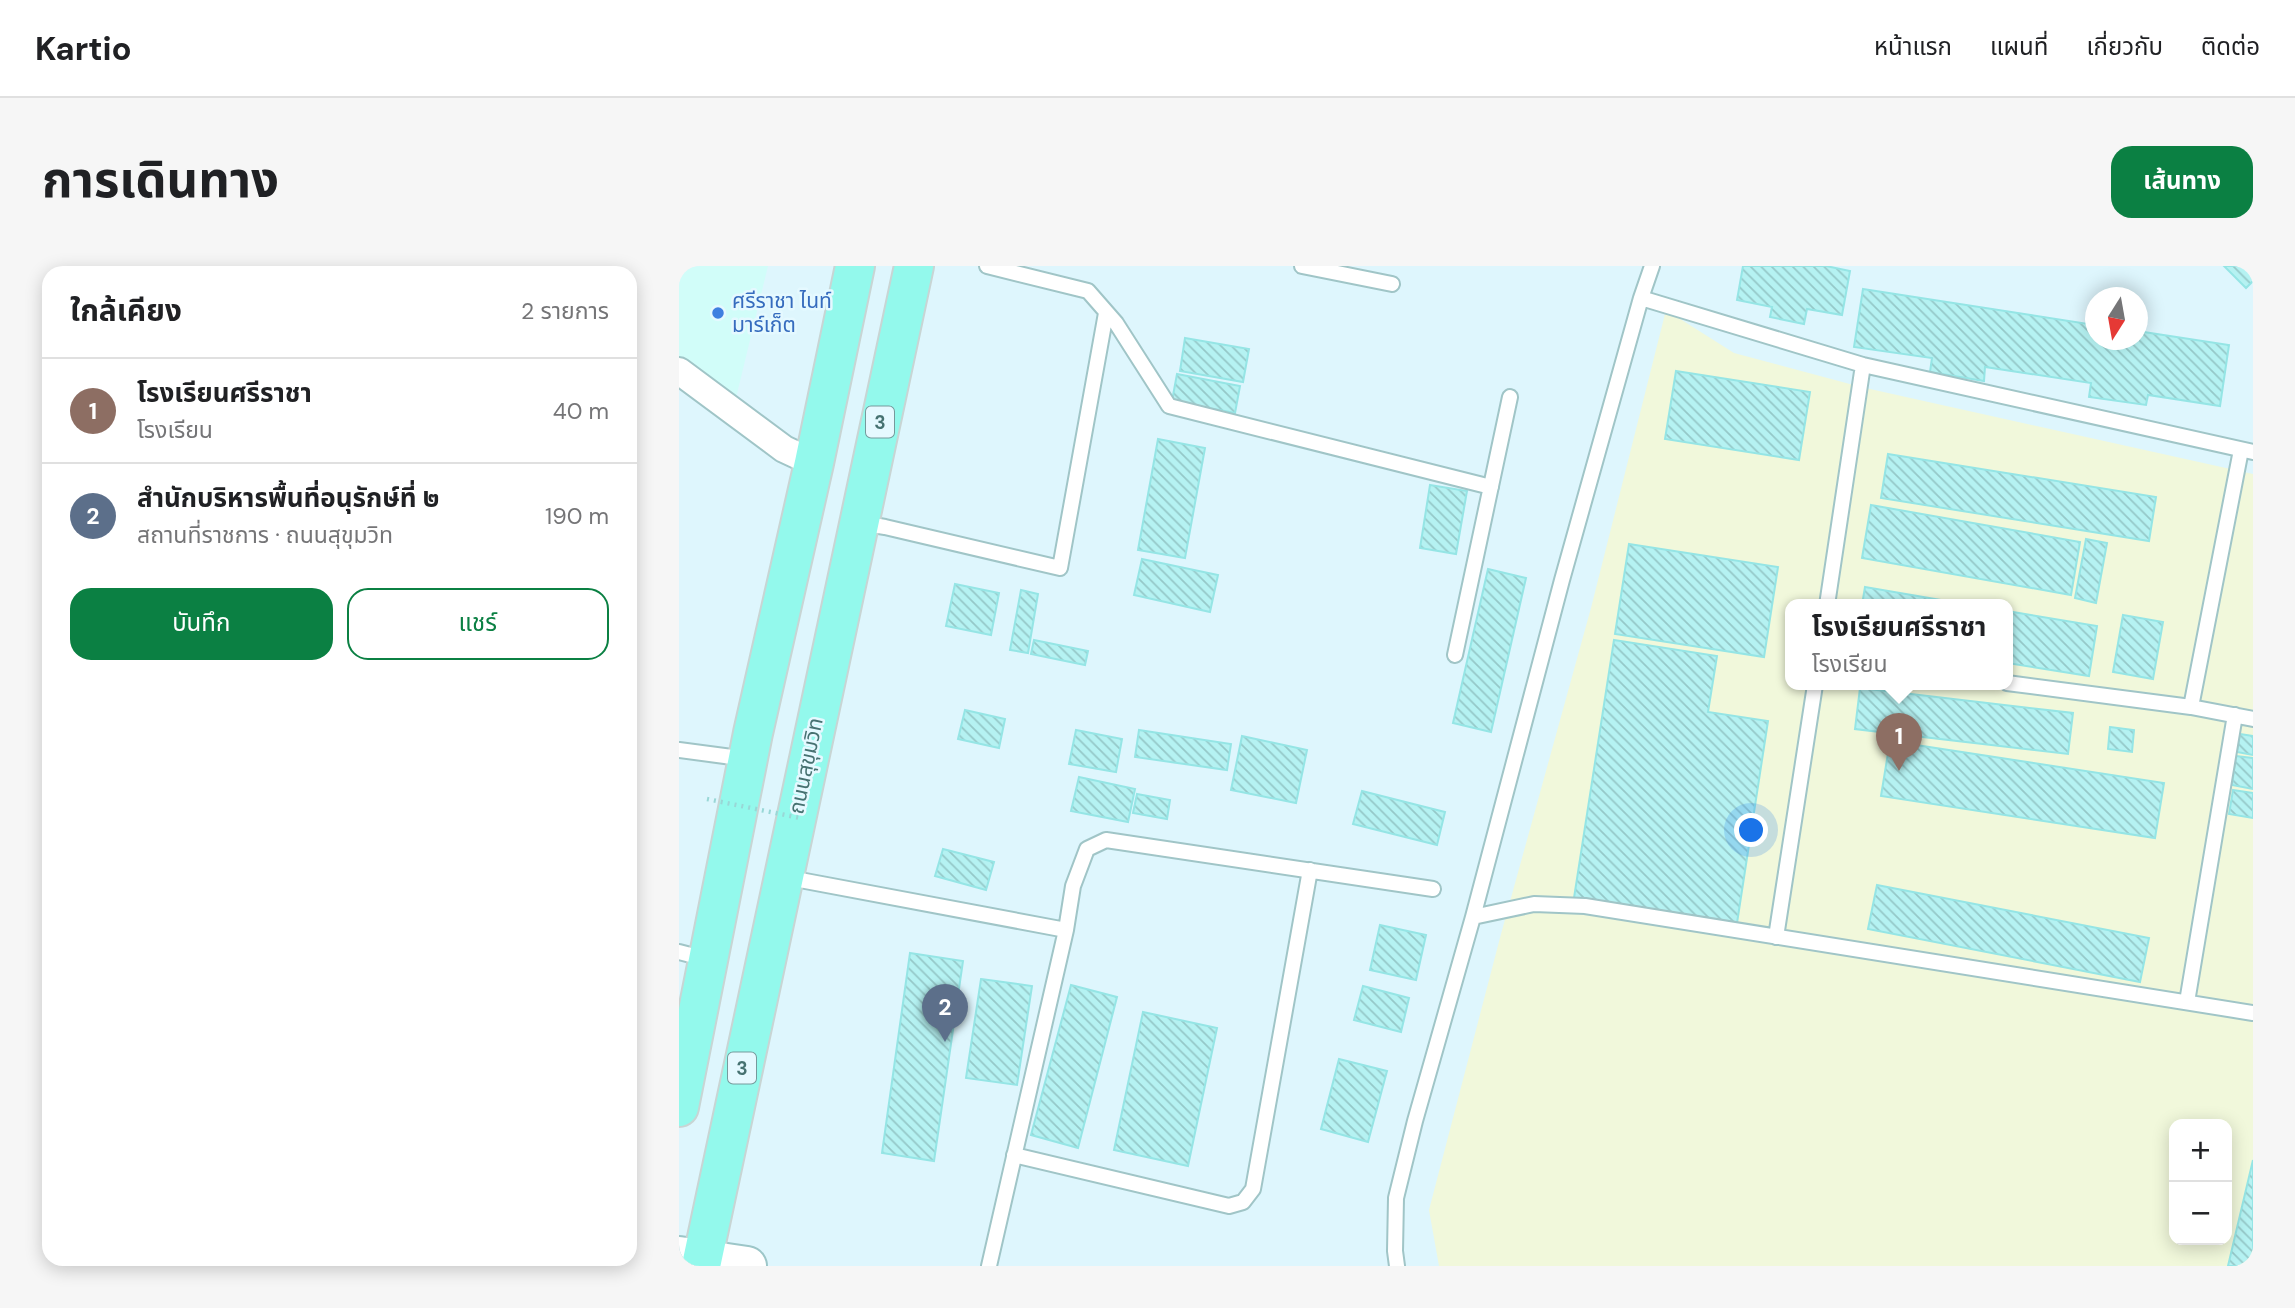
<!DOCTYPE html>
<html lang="th">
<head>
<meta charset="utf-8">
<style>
  body { margin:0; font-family:"DM Sans","Noto Sans Thai",sans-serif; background:#f6f6f6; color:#202124 }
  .controls { position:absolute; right:21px; bottom:21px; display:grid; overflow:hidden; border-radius:14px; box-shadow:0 4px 18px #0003 }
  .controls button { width:63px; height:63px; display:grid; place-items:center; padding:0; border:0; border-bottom:2px solid #e0e0e0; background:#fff; color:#202124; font:35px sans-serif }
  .compass { position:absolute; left:1406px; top:21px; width:63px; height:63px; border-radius:50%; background:#fff; box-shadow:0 4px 18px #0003; rotate:191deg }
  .you { position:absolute; left:1073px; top:565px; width:24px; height:24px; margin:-18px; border:5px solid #fff; border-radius:50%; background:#1a73e8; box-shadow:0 0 0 10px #1a73e833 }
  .badge { display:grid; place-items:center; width:46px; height:46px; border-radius:50%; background:#0b8043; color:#fff; font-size:23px; font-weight:700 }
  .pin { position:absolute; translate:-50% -58px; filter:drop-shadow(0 2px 4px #0008) }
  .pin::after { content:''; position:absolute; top:37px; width:24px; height:21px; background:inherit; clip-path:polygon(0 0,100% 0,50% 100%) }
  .popup { position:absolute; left:1106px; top:333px; width:228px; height:91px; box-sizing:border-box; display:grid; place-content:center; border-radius:14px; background:#fff; filter:drop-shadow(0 2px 5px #0005); font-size:23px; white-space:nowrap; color:#757577 }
  .popup b { font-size:26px; color:#202124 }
  .popup::after { content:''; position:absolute; left:50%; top:100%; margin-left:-14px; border:14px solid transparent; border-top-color:#fff }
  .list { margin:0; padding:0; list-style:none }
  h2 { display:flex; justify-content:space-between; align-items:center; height:91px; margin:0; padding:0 28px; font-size:30px }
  h2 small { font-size:23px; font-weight:400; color:#757577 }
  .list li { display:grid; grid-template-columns:46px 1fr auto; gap:21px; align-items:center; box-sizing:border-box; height:105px; padding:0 28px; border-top:2px solid #e0e0e0 }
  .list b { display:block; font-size:26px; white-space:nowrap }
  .list p { margin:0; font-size:23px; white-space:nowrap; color:#757577 }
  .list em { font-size:23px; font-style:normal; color:#757577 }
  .actions { display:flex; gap:14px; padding:21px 28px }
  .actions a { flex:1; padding:16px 0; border:2px solid #0b8043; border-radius:21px; text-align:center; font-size:24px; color:#0b8043 }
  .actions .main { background:#0b8043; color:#fff }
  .map { position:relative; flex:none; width:1574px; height:1000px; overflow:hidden; border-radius:21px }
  header { display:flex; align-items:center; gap:42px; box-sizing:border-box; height:98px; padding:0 35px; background:#fff; border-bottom:2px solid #e0e0e0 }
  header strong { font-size:33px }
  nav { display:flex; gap:38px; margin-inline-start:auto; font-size:24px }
  .intro { display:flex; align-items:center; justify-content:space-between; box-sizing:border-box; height:168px; padding:0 42px }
  h1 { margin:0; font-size:49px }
  .button { padding:18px 32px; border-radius:21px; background:#0b8043; color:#fff; font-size:24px; font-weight:700 }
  main { display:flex; gap:42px; padding:0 42px }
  aside { flex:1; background:#fff; border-radius:21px; box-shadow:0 4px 18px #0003 }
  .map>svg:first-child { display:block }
</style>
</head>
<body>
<header>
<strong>Kartio</strong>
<nav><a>หน้าแรก</a><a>แผนที่</a><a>เกี่ยวกับ</a><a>ติดต่อ</a></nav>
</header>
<div class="intro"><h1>การเดินทาง</h1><a class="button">เส้นทาง</a></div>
<main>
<aside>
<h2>ใกล้เคียง<small>2 รายการ</small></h2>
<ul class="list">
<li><span class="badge" style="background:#8d6e63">1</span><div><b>โรงเรียนศรีราชา</b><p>โรงเรียน</p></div><em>40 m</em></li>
<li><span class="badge" style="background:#5c6f8a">2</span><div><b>สำนักบริหารพื้นที่อนุรักษ์ที่ ๒</b><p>สถานที่ราชการ · ถนนสุขุมวิท</p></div><em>190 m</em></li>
</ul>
<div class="actions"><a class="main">บันทึก</a><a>แชร์</a></div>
</aside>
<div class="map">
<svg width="1574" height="1000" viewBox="0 0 1574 1000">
  <defs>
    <pattern id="building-back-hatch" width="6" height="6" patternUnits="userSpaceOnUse" patternTransform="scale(1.75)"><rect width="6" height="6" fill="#b5f2f2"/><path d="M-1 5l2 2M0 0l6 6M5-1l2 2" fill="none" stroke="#95c8c8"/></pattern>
  </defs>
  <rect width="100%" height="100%" fill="#def6fd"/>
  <path fill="#d1fdf9" d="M0,0H89L56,136L0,94Z"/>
  <path fill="#f1f8db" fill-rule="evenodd" d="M987,44L1055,87L1182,121L1574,208V1000H760L750,944L822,668L912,342ZM1112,339H1328V419H1112ZM1495,858H1548V974H1495Z"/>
  <path fill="url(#building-back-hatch)" stroke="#95e5e5" stroke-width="2" d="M1064,0H1147L1171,5L1163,49L1128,43L1125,58L1091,51L1093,41L1058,34Z
    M1545,0H1574V15L1567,22Z
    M1184,23L1416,59V74H1458V65L1550,79L1541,140L1469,129L1467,139L1410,131L1412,117L1306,101L1305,115L1251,106L1253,92L1175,81Z
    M506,72L570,83L564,116L501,105Z
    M997,105L1131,126L1120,194L986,173Z
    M498,108L561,120L556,147L493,135Z
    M479,173L526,182L506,292L459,284Z
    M1209,188L1477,231L1470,275L1202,232Z
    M751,219L788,225L777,288L741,282Z
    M1192,239L1401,276L1392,329L1183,292Z
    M1407,273L1428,277L1417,337L1396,332Z
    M950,278L1099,301L1085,391L936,368Z
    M463,293L539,309L531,346L455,329Z
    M809,303L847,312L812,466L774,457Z
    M276,318L320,327L312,369L267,360Z
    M1186,321L1291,339H1183Z
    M342,324L359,328L349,387L331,384Z
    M1328,345L1418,360L1410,410L1328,397Z
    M1444,349L1484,356L1474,413L1434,406Z
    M355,374L409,385L406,399L352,388Z
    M935,374L1038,390L1029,446L1089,455L1058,657L895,632Z
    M1181,422L1394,447L1389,488L1176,463Z
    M286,444L326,453L320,482L279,473Z
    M1431,461L1455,464L1453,486L1429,483Z
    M397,464L443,473L437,506L390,498Z
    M460,464L552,478L548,504L456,491Z
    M1561,468L1574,470V489L1558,486Z
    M563,470L628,484L617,537L552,524Z
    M1211,475L1485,517L1476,572L1202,530Z
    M1557,490L1574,492V523L1553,519Z
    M400,511L456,523L449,556L392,545Z
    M1554,524L1574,527V552L1550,548Z
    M683,525L766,546L758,579L674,558Z
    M458,528L491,534L488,553L454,547Z
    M264,583L315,596L307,624L256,610Z
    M1198,619L1470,672L1461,716L1189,663Z
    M701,659L747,669L737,714L691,704Z
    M231,687L284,695L255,895L203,887Z
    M302,713L353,720L338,819L287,812Z
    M392,719L438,731L399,882L352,869Z
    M684,720L730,732L722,766L675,754Z
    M464,746L538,762L509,900L435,884Z
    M660,793L708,805L689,876L642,863Z
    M1574,894V1000H1549Z"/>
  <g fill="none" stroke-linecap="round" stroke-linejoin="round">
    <defs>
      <path id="lane" d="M308,0L409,25L437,57L490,140L812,221
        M623,0L713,18
        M962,32L1184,99L1574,186
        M182,257L206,261L381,302L427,47
        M1148,339L1184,99
        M776,389L831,131
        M1328,417L1512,441L1574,453
        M1512,441L1562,184
        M0,484L68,493
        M105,611L387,664L310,1000
        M794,651L855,638L906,640L1574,747
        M387,664L394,620L408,583L427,574L754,623
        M1097,671L1136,419
        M0,686L27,693
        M1508,736L1556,449
        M335,889L550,940L564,936L574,923L631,604
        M718,1000L716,985L717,932L736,855L794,651L883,314L962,32L973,0"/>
      <path id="street" d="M0,105L105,183L135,197"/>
      <path id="secondary" d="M0,990L68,1000"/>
      <path id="highway" d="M0,841L74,467L135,197L176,0
        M22,1000L235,0"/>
    </defs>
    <use href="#lane" stroke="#a0c5c7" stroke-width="18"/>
    <use href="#street" stroke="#a0c5c7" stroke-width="30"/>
    <use href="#secondary" stroke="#9cc6c8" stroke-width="42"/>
    <use href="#highway" stroke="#c8d5d4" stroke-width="42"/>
    <use href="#lane" stroke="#fff" stroke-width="14"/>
    <use href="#street" stroke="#fff" stroke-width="26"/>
    <use href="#secondary" stroke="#fff" stroke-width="38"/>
    <use href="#highway" stroke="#93f9ec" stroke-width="38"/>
    <path stroke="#99d7d6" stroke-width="4.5" stroke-dasharray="2 5" stroke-linecap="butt" d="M28,533L121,552"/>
  </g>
  <circle fill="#3f7fe0" stroke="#e5f9ff" stroke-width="2.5" cx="39" cy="47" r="7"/>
  <g text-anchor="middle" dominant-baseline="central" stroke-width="5" stroke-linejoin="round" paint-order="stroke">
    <g fill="#e5f9ff" stroke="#769a9c" stroke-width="2">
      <rect x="187" y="140.5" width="28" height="31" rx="5"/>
      <rect x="49" y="786.5" width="28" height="31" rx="5"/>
    </g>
    <g font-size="19" font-weight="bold" fill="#467271">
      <text x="201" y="156">3</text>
      <text x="63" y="802">3</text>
    </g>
    <g font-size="21" fill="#366cbe" stroke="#e5f9ff" text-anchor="start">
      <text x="53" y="35">ศรีราชา ไนท์<tspan x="53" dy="24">มาร์เก็ต</tspan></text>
    </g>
    <g font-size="21" fill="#467271" stroke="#e5f9ff">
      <text transform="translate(127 500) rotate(-78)">ถนนสุขุมวิท</text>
    </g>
  </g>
</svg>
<div class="controls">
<button>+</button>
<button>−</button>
</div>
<svg class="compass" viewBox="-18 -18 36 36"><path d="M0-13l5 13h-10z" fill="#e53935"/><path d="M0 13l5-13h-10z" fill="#757577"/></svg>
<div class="you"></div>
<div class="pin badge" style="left:1220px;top:505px;background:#8d6e63">1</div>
<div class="popup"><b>โรงเรียนศรีราชา</b>โรงเรียน</div>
<div class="pin badge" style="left:266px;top:776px;background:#5c6f8a">2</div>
</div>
</main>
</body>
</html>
